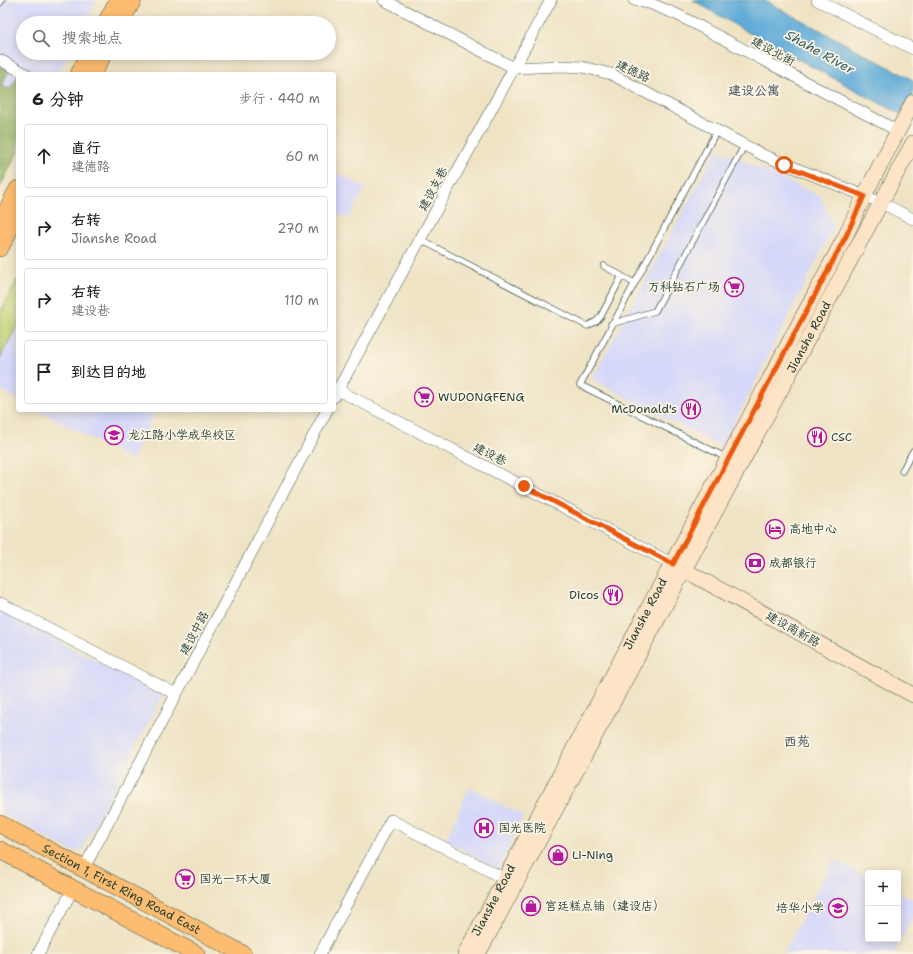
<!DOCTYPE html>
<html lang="zh">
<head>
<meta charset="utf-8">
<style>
  body { margin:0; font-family:"Shantell Sans","LXGW WenKai TC",sans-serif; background:#f2f2f2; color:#222 }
  .controls { position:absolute; right:12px; bottom:12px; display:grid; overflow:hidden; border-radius:4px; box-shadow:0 2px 10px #0003 }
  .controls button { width:36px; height:36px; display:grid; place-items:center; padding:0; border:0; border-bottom:1px solid #e0e0e0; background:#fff; color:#222; font:20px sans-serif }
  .stop { position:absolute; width:12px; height:12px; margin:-9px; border:3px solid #ea580c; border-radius:50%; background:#fff }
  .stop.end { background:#ea580c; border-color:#fff; box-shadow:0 1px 4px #0008 }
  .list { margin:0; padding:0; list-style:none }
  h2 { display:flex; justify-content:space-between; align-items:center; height:52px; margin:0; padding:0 16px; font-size:17px }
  h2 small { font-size:13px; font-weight:400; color:#767676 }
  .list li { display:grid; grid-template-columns:26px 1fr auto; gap:12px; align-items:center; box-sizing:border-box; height:64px; margin:0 8px 8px; padding:0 8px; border:1px solid #e0e0e0; border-radius:4px }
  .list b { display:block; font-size:15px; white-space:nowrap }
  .list p { margin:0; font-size:13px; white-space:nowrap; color:#767676 }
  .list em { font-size:13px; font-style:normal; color:#767676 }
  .icon { flex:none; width:22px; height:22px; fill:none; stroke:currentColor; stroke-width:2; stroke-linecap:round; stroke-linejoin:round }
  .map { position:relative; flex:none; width:913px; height:954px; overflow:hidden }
  .search { position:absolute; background:#fff; box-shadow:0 2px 10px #0003; left:16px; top:16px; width:320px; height:44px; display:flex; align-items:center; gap:10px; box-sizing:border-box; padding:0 14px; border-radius:22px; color:#767676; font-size:15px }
  .panel { position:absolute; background:#fff; box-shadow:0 2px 10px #0003; left:16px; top:72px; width:320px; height:340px; border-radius:4px }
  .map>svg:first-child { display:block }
</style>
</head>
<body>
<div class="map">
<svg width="913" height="954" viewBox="0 0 913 954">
  <rect width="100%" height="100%" fill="#fcf5e5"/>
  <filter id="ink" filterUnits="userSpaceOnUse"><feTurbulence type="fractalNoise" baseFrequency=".025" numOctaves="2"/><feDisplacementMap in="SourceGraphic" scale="8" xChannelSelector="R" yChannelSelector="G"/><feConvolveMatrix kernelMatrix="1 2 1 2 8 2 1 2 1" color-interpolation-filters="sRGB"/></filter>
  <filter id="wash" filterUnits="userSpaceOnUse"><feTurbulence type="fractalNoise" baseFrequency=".012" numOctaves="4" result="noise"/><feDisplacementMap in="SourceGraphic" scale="16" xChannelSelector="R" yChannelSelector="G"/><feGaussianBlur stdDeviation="0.9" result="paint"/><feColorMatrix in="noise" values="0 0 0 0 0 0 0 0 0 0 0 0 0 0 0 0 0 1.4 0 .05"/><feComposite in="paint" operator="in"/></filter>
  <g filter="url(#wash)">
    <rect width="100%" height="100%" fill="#efe3c4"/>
    <path fill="#d6d8f9" d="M0,0H97L85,23H23V53H69L58,74H18V152L0,187Z
      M717,149L820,196L834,226L722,448L592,379Z
      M334,171L365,188L348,219L334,212Z
      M18,324V399L0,389V358Z
      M38,410H157L131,460Z
      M0,611L163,695L82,849L73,852L0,812Z
      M469,787L523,816L499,870L446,840Z
      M834,859L868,877V939H898V892L913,900V916L894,954H783Z"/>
    <path fill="#c0d174" stroke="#708754" d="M18,279V324L0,358V313Z"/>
    <path fill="#98b366" stroke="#5c784d" d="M0,66L9,71L1,86L10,89L18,76V152L0,187Z"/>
    <path fill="#60abd8" stroke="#407486" d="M693,0H764L913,80V121L740,28Z"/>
  </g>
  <g filter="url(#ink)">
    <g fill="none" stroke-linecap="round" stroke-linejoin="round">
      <defs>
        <path id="lane" d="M0,3L2,0
          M717,130L580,385L727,458
          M421,240L587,326L597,321L601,316L622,276
          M604,266L634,283
          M611,324L655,311L744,146
          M902,471L913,451"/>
        <path id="street" d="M384,0L514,68L561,66L582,67L611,74L763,155L882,203L913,219
          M634,0L649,3L678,15L898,131
          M817,0L913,49
          M0,60L26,74
          M334,388L673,564
          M334,397L551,0
          M0,603L176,694
          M84,868L327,410
          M38,954L73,889
          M320,954L391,820L505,879"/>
        <g id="secondary">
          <path d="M677,566L913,695"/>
          <path id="s1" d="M465,954L846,235L864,196L913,102"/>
          <path id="s2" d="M478,954L913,143"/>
        </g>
        <g id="primary">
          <path d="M106,23L118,0"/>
          <path d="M120,23L133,0"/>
          <path d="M79,74L90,53"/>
          <path d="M93,74L104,53"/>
          <path d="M0,223L18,189"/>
          <path d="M0,248L18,214"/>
          <path id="s3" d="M0,824L243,954"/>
          <path d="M0,850L196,954"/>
        </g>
      </defs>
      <use href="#lane" stroke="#3e564a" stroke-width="7"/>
      <use href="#street" stroke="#3e564a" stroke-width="12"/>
      <use href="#secondary" stroke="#3e564a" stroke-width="16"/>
      <use href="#primary" stroke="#3e564a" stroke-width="18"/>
      <use href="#lane" stroke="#fff" stroke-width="5.5"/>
      <use href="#street" stroke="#fff" stroke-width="11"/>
      <use href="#secondary" stroke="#fee4c6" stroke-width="15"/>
      <use href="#primary" stroke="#fdbc70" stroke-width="17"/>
    </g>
  </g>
  <g fill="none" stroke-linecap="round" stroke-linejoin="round" filter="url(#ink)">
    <path stroke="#ea580c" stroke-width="5" d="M524,486L673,564L846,236L864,196L784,165"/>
  </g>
  <defs>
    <symbol id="supermarket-ring" viewBox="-11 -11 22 22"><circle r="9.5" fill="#fcf5e5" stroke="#b5179e" stroke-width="1.5"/><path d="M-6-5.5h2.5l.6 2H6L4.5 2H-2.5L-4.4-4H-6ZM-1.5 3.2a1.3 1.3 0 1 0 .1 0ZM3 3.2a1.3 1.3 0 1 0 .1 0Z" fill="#b5179e"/></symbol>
    <symbol id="restaurant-ring" viewBox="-11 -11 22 22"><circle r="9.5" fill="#fcf5e5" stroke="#b5179e" stroke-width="1.5"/><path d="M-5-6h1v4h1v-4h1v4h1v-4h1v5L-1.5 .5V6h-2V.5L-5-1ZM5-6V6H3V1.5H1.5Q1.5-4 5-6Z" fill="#b5179e"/></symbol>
    <symbol id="school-ring" viewBox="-11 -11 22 22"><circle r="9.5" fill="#fcf5e5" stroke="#b5179e" stroke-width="1.5"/><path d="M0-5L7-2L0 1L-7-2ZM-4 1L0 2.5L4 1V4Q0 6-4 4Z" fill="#b5179e"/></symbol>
    <symbol id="hotel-ring" viewBox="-11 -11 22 22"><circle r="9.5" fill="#fcf5e5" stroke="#b5179e" stroke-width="1.5"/><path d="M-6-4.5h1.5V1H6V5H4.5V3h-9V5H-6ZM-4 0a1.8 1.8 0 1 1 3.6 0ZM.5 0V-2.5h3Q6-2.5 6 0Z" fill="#b5179e"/></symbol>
    <symbol id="bank-ring" viewBox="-11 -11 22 22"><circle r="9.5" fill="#fcf5e5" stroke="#b5179e" stroke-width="1.5"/><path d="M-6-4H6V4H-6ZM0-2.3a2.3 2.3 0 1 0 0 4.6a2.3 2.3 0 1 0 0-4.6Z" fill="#b5179e"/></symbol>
    <symbol id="hospital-ring" viewBox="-11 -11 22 22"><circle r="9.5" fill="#fcf5e5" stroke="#b5179e" stroke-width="1.5"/><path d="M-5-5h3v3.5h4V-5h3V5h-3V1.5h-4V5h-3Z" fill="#b5179e"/></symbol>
    <symbol id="shop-ring" viewBox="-11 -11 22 22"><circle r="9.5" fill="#fcf5e5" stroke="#b5179e" stroke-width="1.5"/><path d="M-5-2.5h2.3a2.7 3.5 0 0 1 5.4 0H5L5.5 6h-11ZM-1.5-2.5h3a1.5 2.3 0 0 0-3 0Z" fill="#b5179e"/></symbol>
  </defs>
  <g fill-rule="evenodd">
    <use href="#supermarket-ring" x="723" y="276" width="22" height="22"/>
    <use href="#supermarket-ring" x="413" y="386" width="22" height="22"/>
    <use href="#restaurant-ring" x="680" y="398" width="22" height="22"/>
    <use href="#school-ring" x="103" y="424" width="22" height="22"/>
    <use href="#restaurant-ring" x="806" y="426" width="22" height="22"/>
    <use href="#hotel-ring" x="764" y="518" width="22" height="22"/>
    <use href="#bank-ring" x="744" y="552" width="22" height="22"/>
    <use href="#restaurant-ring" x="602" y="584" width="22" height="22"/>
    <use href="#hospital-ring" x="473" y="817" width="22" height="22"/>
    <use href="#shop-ring" x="547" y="844" width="22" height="22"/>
    <use href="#supermarket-ring" x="174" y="868" width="22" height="22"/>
    <use href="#shop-ring" x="520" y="895" width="22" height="22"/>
    <use href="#school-ring" x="827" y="897" width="22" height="22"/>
  </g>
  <g text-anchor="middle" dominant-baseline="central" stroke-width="3.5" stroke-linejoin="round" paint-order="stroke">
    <g font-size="12" fill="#1f3d34" stroke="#fcf5e5">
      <text transform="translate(773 51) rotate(28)">建设北街</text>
      <text transform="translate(633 71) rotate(25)">建德路</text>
      <text transform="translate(433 189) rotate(-62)">建设支巷</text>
      <text stroke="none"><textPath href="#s2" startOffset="700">Jianshe Road</textPath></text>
      <text transform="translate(490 454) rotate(27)">建设巷</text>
      <text stroke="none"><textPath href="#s1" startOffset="385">Jianshe Road</textPath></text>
      <text transform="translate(793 629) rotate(29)">建设南新路</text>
      <text transform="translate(194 633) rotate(-62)">建设中路</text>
      <text stroke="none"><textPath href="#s3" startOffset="138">Section 1, First Ring Road East</textPath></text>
      <text stroke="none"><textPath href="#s1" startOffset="61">Jianshe Road</textPath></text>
    </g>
    <g font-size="12" fill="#1f3d34" stroke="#fcf5e5" text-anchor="start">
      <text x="720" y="287" text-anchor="end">万科钻石广场</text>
      <text x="438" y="397">WUDONGFENG</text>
      <text x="677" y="409" text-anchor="end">McDonald's</text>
      <text x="128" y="435">龙江路小学成华校区</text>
      <text x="831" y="437">CSC</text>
      <text x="789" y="529">高地中心</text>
      <text x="769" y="563">成都银行</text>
      <text x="599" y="595" text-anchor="end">Dicos</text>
      <text x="498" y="828">国光医院</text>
      <text x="572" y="855">Li-Ning</text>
      <text x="199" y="879">国光一环大厦</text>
      <text x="545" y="906">宫廷糕点铺（建设店）</text>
      <text x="824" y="908" text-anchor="end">培华小学</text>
    </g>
    <g font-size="13" font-style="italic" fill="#325e65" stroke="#fcf5e5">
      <text transform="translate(820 52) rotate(29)">Shahe River</text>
    </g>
    <g font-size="13" font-weight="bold" fill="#59646e" stroke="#fcf5e5">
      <text x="754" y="90">建设公寓</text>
      <text x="797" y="741">西苑</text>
    </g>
  </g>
</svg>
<div class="controls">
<button>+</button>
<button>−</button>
</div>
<div class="stop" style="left:784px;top:165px"></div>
<div class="stop end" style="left:524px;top:486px"></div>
<div class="search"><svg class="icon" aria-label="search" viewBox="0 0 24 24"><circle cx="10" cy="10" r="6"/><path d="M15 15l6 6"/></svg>搜索地点</div>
<section class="panel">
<h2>6 分钟<small>步行 · 440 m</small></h2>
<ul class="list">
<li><svg class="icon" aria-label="ahead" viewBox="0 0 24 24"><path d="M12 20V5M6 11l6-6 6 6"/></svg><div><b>直行</b><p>建德路</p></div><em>60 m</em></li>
<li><svg class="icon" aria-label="right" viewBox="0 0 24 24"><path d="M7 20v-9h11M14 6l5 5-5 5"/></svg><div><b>右转</b><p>Jianshe Road</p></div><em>270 m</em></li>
<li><svg class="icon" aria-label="right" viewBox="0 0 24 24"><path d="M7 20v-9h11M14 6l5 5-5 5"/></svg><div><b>右转</b><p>建设巷</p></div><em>110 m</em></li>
<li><svg class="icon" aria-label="arrive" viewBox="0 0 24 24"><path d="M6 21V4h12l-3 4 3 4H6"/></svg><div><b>到达目的地</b></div></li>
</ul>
</section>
</div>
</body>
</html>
